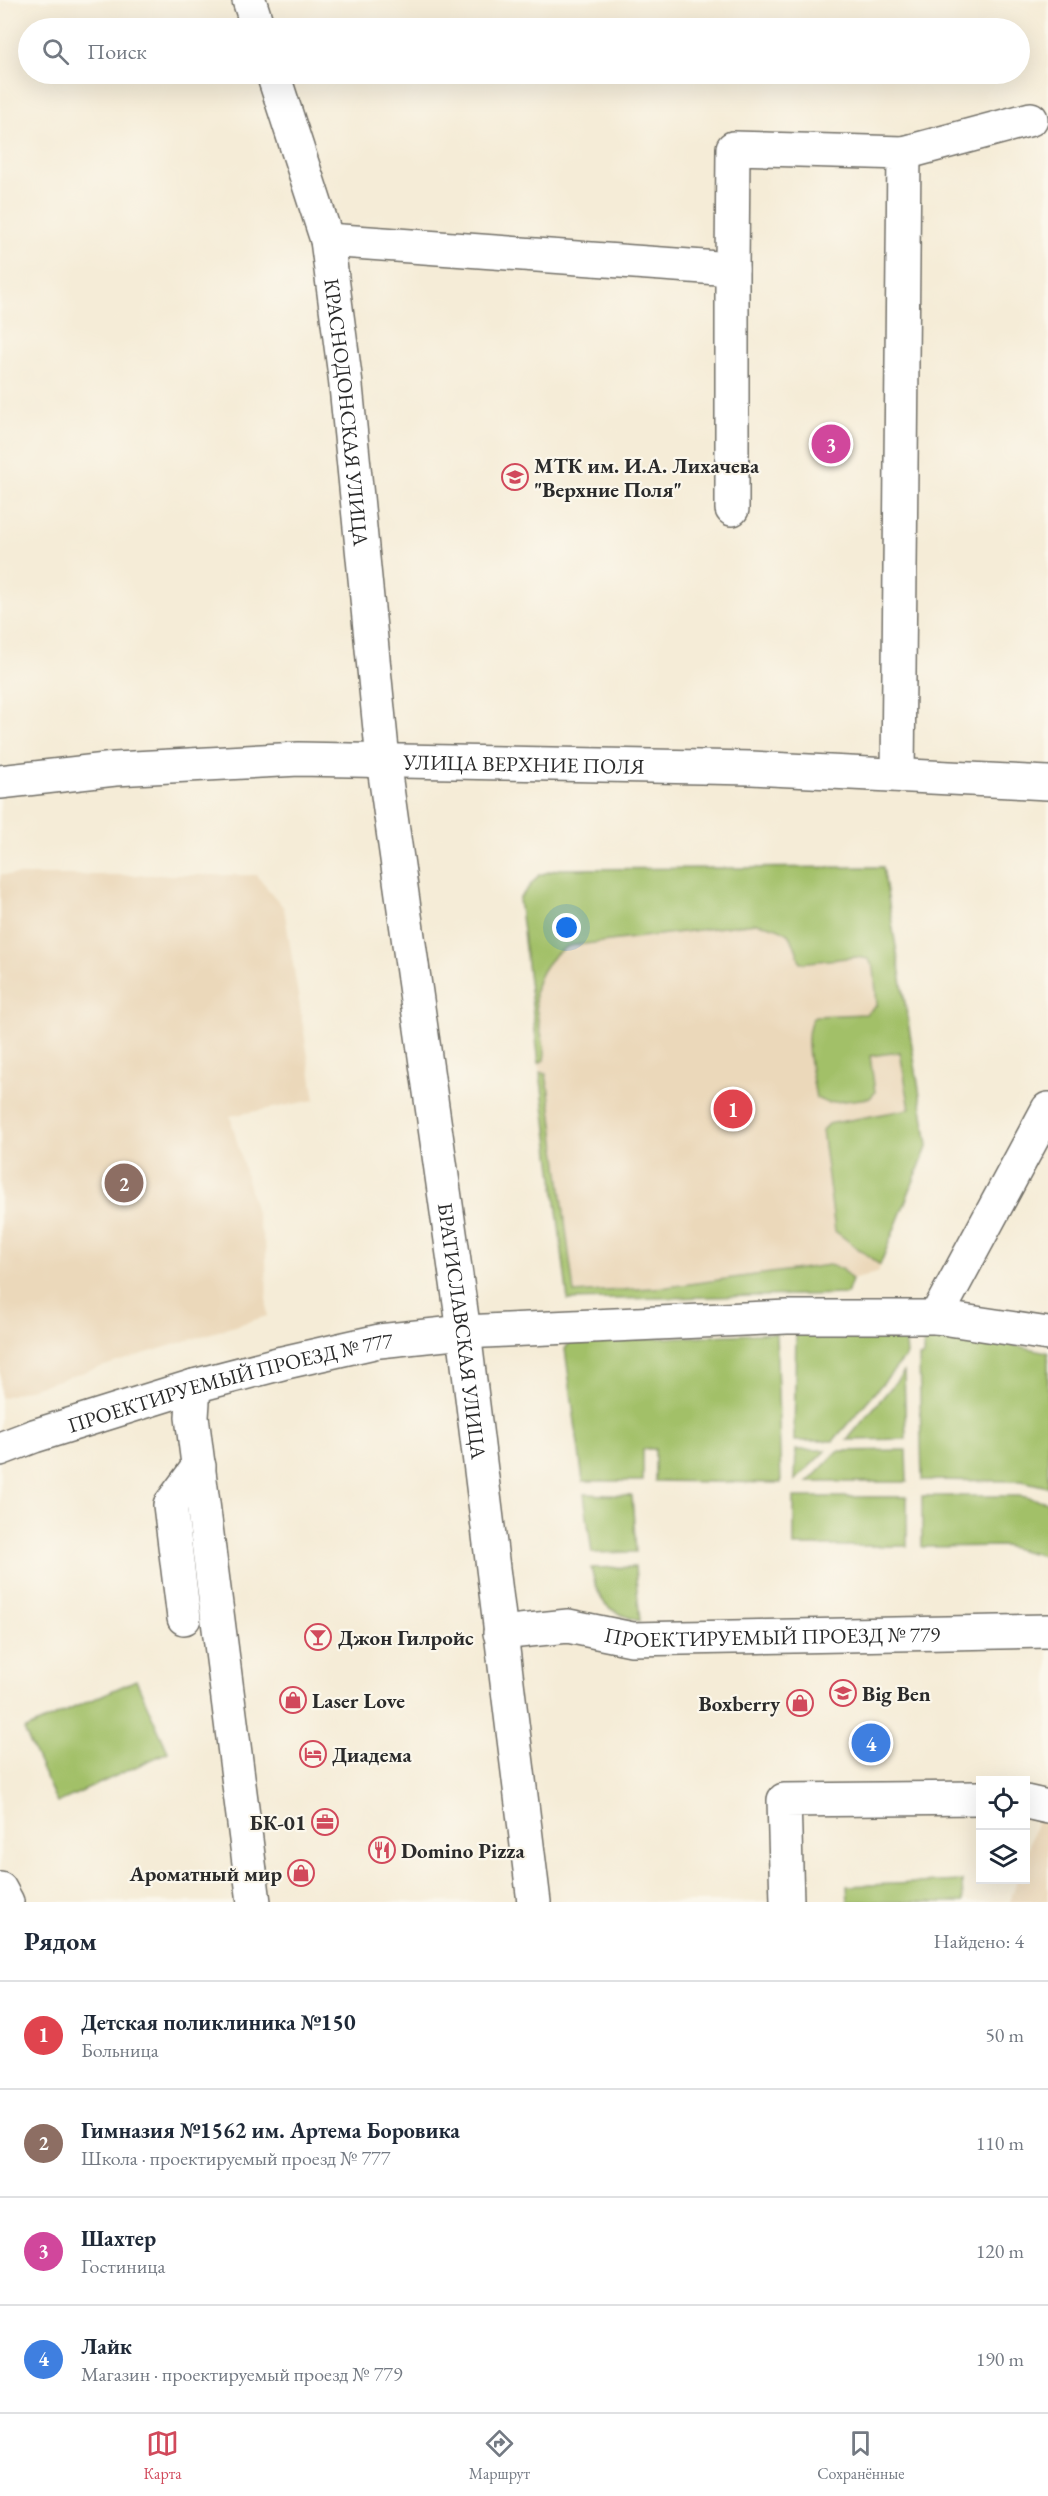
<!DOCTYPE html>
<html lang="ru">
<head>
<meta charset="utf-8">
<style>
  body { margin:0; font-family:"EB Garamond",serif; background:#f6f6f7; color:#1f2937 }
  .controls { position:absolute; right:18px; bottom:18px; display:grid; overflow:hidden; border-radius:0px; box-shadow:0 6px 24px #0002 }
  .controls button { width:54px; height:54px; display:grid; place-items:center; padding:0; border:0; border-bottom:2px solid #e0e1e3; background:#fff; color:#1f2937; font:30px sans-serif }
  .you { position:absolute; left:567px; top:928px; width:21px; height:21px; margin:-15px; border:4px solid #fff; border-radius:50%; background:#1a73e8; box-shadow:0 0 0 9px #1a73e833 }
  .badge { display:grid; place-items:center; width:39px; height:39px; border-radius:50%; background:#d1495b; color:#fff; font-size:20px; font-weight:700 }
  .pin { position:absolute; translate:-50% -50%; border:3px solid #fff; box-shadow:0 2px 6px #0006 }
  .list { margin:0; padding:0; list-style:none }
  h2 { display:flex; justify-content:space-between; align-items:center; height:78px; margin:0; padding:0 24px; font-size:26px }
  h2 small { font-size:20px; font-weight:400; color:#747a83 }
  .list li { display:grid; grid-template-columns:39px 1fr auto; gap:18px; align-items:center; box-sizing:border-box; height:108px; padding:0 24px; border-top:2px solid #e0e1e3 }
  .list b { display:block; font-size:22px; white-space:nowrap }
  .list p { margin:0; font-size:20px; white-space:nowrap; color:#747a83 }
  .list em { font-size:20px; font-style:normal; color:#747a83 }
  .icon { flex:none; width:33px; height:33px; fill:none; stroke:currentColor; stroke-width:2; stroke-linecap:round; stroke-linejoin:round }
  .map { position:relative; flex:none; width:1048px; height:1902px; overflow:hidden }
  .search { position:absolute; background:#fff; box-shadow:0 6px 24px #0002; left:18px; right:18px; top:18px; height:66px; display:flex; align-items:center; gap:15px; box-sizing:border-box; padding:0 21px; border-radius:33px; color:#747a83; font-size:22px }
  .sheet { height:510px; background:#fff }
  nav { display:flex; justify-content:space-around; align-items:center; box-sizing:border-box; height:84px; border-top:2px solid #e0e1e3; background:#fff; font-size:16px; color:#747a83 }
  nav a { display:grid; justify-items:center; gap:3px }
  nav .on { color:#d1495b }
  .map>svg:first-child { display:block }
</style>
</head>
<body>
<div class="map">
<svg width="1048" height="1902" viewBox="0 0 1048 1902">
  <rect width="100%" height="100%" fill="#fbf7ec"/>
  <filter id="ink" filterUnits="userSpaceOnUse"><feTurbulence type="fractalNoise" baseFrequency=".0167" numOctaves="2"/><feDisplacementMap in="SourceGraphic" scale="12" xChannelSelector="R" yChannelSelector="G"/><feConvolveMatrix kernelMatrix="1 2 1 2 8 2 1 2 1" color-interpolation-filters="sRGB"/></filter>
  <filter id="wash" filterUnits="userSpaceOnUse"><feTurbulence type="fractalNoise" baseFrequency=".008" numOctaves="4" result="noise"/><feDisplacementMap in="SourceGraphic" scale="24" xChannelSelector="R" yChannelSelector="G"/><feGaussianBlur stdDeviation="1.35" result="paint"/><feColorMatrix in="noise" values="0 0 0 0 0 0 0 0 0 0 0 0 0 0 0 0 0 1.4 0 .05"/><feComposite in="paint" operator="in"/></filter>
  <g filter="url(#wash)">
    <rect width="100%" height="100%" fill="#f5ecd7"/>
    <path fill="#ebd8ba" d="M883,867L928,1145L878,1272L852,1280L847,1294L568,1300L519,899L539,875L559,869Z
      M0,875H256L284,908L315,1100L230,1116L266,1250L267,1316L0,1398Z
      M1048,1786V1902H1010L1017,1880H1026V1854Z"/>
    <path fill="#a2c067" stroke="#667649" stroke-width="1.5" d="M883,867L928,1145L880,1265L835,1231L822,1130L828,1124L910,1109L900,1052L870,1056L875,1092L870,1098L827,1103L816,1098C813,1078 800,1030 815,1016L866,1014L877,1005L874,968L868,959L856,957L800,963C793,933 787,928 756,923L569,946C552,953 537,974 535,993C534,1007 543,1038 545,1053L544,1060L539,1063L519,899L539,875L559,869Z
      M540,1072L546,1074L549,1092L574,1293L667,1287L829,1265L842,1269L852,1280L847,1294L568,1300Z
      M796,1332H905L907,1355L833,1441H794Z
      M776,1333L781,1483L655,1481V1449H643V1481H583L565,1349L570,1342Z
      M924,1333L957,1334L1048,1352V1487L1022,1481L922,1480L919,1357H923Z
      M904,1372L906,1439L847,1440Z
      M796,1450H826L795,1481Z
      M906,1450L907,1482H808L838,1451Z
      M584,1494L632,1496L636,1552L592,1553Z
      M922,1496H1021L1048,1502V1557L1004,1546L922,1547Z
      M794,1497H907V1546H794Z
      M635,1567L640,1621C605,1611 599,1603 591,1568Z
      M136,1680L168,1752L57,1803L24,1730Z
      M962,1881L963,1902H848L847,1886Z"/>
  </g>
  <g filter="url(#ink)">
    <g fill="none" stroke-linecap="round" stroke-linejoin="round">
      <defs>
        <g id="minor">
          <path d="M904,153L1031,119"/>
          <path d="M327,240L732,269L733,148L904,153L898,775"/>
          <path d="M732,509V269"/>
          <path d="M936,1317L1048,1334"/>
          <path d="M194,1386L192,1417L254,1902"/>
          <path id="s1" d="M0,1449L34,1436L194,1386L282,1363L379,1341L464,1332L787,1317H936L1048,1109"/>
          <path d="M184,1618L170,1505L199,1466"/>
          <path id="s2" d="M500,1633L568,1626L632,1639L1048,1631"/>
          <path d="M1026,1802L1048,1807"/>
          <path d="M0,1889L7,1902"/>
          <path d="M787,1902L784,1800L980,1798"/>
        </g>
        <g id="major">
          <path d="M249,0L258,28"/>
          <path id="s3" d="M273,74L327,240L345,376L383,760L464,1332L534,1902"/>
          <path id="s4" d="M0,782L115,769L299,759L751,768L1048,783"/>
        </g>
      </defs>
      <use href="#minor" stroke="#726f67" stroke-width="36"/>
      <use href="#major" stroke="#726f67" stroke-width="36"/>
      <use href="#minor" stroke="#fff" stroke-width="33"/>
      <use href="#major" stroke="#fff" stroke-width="33"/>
    </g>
  </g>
  <defs>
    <symbol id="university-ring" viewBox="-11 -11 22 22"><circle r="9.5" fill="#fbf7ec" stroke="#d1495b" stroke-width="1.5"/><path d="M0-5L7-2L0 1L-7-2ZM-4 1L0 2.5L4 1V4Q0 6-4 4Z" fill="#d1495b"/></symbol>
    <symbol id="bar-ring" viewBox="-11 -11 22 22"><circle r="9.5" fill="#fbf7ec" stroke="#d1495b" stroke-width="1.5"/><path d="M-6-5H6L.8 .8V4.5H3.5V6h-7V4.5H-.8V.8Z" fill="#d1495b"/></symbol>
    <symbol id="school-ring" viewBox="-11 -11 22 22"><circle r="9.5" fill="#fbf7ec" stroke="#d1495b" stroke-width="1.5"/><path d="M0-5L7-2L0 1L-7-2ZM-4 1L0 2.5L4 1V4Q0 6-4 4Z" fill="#d1495b"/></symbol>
    <symbol id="shop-ring" viewBox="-11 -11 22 22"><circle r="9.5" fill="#fbf7ec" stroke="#d1495b" stroke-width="1.5"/><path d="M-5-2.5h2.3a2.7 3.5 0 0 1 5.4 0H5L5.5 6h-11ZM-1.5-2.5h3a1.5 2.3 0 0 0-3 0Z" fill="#d1495b"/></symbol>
    <symbol id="hotel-ring" viewBox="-11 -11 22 22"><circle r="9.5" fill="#fbf7ec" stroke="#d1495b" stroke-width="1.5"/><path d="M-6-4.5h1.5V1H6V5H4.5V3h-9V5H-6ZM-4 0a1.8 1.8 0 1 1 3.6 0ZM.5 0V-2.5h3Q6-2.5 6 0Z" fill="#d1495b"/></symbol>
    <symbol id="office-ring" viewBox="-11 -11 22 22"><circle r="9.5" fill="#fbf7ec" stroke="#d1495b" stroke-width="1.5"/><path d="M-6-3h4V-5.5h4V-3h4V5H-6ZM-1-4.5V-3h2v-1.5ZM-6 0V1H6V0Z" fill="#d1495b"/></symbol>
    <symbol id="restaurant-ring" viewBox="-11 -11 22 22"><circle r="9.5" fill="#fbf7ec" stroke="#d1495b" stroke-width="1.5"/><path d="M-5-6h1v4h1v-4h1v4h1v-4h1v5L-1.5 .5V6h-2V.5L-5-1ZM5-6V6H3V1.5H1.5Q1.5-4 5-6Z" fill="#d1495b"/></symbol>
  </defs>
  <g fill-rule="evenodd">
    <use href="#university-ring" x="500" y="462" width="30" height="30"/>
    <use href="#bar-ring" x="303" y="1622" width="30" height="30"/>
    <use href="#school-ring" x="828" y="1678" width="30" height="30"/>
    <use href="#shop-ring" x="278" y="1685" width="30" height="30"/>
    <use href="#shop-ring" x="785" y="1688" width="30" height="30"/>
    <use href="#hotel-ring" x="298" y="1739" width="30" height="30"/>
    <use href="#office-ring" x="310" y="1807" width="30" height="30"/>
    <use href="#restaurant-ring" x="367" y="1835" width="30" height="30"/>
    <use href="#shop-ring" x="286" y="1858" width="30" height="30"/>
  </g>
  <g text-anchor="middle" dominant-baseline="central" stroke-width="4.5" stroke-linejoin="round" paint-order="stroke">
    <g font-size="21" fill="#2b2b2b" stroke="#fbf7ec">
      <text stroke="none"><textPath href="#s3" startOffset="348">КРАСНОДОНСКАЯ УЛИЦА</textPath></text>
      <text stroke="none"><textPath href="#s4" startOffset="525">УЛИЦА ВЕРХНИЕ ПОЛЯ</textPath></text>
      <text stroke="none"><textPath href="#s3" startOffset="1274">БРАТИСЛАВСКАЯ УЛИЦА</textPath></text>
      <text stroke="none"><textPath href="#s1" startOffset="240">ПРОЕКТИРУЕМЫЙ ПРОЕЗД № 777</textPath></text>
      <text stroke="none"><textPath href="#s2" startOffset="274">ПРОЕКТИРУЕМЫЙ ПРОЕЗД № 779</textPath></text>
    </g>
    <g font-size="21" font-weight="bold" fill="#2b2b2b" stroke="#fbf7ec" text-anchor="start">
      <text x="534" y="465">МТК им. И.А. Лихачева<tspan x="534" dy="24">"Верхние Поля"</tspan></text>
      <text x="338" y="1637">Джон Гилройс</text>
      <text x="862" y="1693">Big Ben</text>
      <text x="312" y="1700">Laser Love</text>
      <text x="780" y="1703" text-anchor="end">Boxberry</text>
      <text x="332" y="1754">Диадема</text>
      <text x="306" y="1822" text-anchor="end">БК-01</text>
      <text x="401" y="1850">Domino Pizza</text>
      <text x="282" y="1873" text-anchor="end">Ароматный мир</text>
    </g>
  </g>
</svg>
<div class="controls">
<button><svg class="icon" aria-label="locate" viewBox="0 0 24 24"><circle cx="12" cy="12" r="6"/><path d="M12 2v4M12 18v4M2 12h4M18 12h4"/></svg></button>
<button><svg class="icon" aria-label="layers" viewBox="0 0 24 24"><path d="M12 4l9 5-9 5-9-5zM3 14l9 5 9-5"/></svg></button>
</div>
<div class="you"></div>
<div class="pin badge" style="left:733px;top:1109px;background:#e0444e">1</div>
<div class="pin badge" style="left:124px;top:1183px;background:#8d6e63">2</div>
<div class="pin badge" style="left:831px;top:444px;background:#d1479c">3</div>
<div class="pin badge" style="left:871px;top:1743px;background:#3f7fe0">4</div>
<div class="search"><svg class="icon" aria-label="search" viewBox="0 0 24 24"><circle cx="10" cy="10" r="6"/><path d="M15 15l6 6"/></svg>Поиск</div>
</div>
<section class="sheet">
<h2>Рядом<small>Найдено: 4</small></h2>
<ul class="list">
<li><span class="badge" style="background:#e0444e">1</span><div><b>Детская поликлиника №150</b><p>Больница</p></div><em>50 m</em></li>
<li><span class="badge" style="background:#8d6e63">2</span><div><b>Гимназия №1562 им. Артема Боровика</b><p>Школа · проектируемый проезд № 777</p></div><em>110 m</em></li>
<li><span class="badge" style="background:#d1479c">3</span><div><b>Шахтер</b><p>Гостиница</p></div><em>120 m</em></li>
<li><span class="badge" style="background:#3f7fe0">4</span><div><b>Лайк</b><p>Магазин · проектируемый проезд № 779</p></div><em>190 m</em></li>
</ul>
</section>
<nav>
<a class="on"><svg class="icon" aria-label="map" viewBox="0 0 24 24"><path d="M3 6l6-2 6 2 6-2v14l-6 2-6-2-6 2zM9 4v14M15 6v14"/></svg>Карта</a>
<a><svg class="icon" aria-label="directions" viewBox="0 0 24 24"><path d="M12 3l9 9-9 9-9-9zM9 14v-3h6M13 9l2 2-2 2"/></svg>Маршрут</a>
<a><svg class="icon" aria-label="saved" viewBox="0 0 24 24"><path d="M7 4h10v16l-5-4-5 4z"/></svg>Сохранённые</a>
</nav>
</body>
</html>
